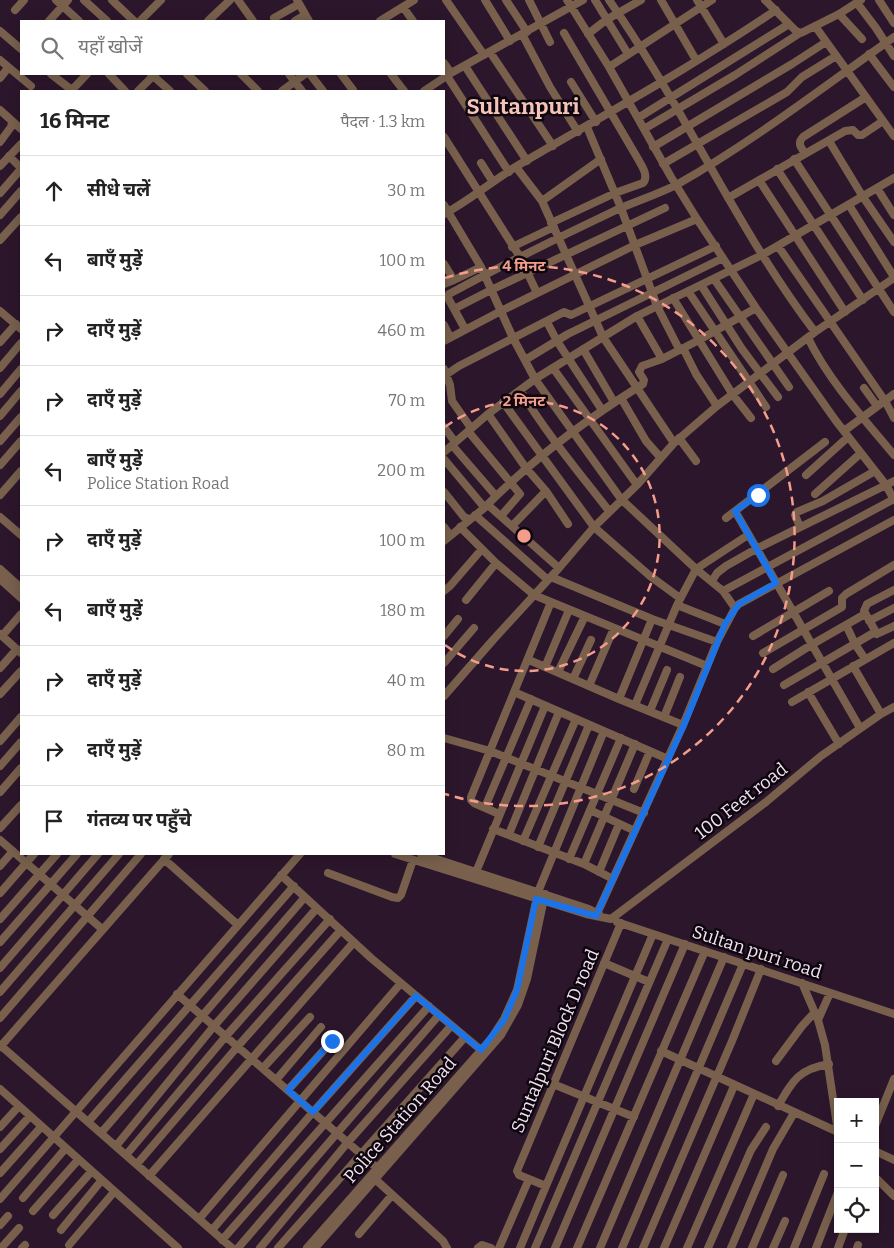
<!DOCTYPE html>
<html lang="hi">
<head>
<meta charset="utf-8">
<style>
  body { margin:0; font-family:Bitter,"Noto Sans Devanagari",serif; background:#f2f2f2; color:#222 }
  .controls { position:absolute; right:15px; bottom:15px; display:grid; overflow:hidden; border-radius:0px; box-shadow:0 2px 12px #0003 }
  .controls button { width:45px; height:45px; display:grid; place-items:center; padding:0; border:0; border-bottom:1px solid #e0e0e0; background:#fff; color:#222; font:25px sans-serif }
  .stop { position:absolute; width:15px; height:15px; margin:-11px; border:4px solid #1a73e8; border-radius:50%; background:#fff }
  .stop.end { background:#1a73e8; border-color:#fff; box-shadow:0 1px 5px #0008 }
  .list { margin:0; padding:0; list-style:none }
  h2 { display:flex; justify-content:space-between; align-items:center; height:65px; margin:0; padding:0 20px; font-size:21px }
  h2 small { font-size:16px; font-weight:400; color:#767676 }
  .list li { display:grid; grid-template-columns:32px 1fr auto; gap:15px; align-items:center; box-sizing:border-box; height:70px; padding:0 20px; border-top:1px solid #e0e0e0 }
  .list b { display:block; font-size:19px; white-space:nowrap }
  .list p { margin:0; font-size:16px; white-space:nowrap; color:#767676 }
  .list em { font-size:16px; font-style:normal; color:#767676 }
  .icon { flex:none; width:28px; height:28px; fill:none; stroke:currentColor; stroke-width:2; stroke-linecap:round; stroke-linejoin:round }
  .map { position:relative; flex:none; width:894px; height:1248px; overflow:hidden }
  .search { position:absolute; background:#fff; box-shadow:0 2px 12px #0003; left:20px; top:20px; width:425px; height:55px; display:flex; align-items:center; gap:12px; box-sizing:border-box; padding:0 18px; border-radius:0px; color:#767676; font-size:19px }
  .panel { position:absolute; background:#fff; box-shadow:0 2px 12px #0003; left:20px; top:90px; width:425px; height:765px; border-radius:0px }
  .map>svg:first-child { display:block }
</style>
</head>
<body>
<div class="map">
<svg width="894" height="1248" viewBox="0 0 894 1248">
  <rect width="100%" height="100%" fill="#2c162b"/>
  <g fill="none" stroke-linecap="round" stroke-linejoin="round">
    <path stroke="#78604d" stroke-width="8" d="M56,0L79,21
      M84,0L107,21
      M112,0L134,21
      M238,0L253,21
      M297,0L309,21
      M446,0L484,55
      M485,0L510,41
      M506,0L527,32
      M529,0L550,42
      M567,0L609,67L671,177L697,219L756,308L836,421L886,485L894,500
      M595,0L628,54
      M609,0C684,107 736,228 815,332
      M661,0L696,60
      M697,0L724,44
      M765,0L796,31L801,33L839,14L861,0
      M879,0L894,23
      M857,3L876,28L894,56
      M403,7L413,21
      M15,10L24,0
      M839,14L862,39
      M274,18L299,4
      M49,21L68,0
      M140,21L161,0
      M208,21L230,0
      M295,21L305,15
      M380,21L414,0
      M815,26L894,136
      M0,31L21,49
      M522,34L550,87L578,132
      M588,34L606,20L641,0
      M490,52L553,146
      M869,54L894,87
      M0,60L31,86
      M444,63L451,73
      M465,66L527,161
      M609,67L712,0
      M51,74L73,91
      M109,74L125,91
      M151,74L170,91
      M187,74L205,91
      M241,74L258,91
      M289,74L302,91
      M310,74L323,91
      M341,74L353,90
      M391,74L404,91
      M447,76L509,172
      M0,78L8,68
      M571,82L596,122
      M71,91L87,74
      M138,91L155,74
      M282,91L305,74
      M424,91L451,73L583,0
      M0,110L21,129
      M638,118L789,24
      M587,127L621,208L657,306L679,349
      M644,129L735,75L800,33
      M444,137L520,257L537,293
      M829,141L863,197L894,242
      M0,142L11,127L12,122
      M653,147L792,64L826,42
      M805,153C801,148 797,143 803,137L866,97
      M9,156L21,168
      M794,159L894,312
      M481,163L493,182
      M663,164L787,92L802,77L836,56
      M0,166L21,144
      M516,167L542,201L603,337L674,443
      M777,169L863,300
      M759,180L845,312
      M877,188L894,215
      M0,193L21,169
      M728,198L845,131L853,130L858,135H862L883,121
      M542,201L601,159
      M444,205L481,267
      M849,205L894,277
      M444,214C469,201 492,181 517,166C604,115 692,67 776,10
      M0,215L21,191
      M551,223L615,193L643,183C649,176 642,166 638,159L564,33
      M0,240L21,217
      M778,246L885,401L894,418
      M512,247L554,227
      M444,264L454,280L481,267L513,338L535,379L621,499L696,569L723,591L735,608
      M714,279L789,387
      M444,284L454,280
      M701,285L742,349L778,397
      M688,291L766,407
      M673,298L733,395L751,418
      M454,309L491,290L665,208
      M0,311L21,329
      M637,316L662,359
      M547,322L557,341L602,410
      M444,325L450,337
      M465,329L448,298L449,294C503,265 557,238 612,212C633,202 657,195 678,184C754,141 823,87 894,37
      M808,338C829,381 864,419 894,455
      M444,341L501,311L635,245L697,219
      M0,342L16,324
      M683,348L696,374L717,406
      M583,349L614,402
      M525,360L568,334L723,258
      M0,368L21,343
      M553,368L637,485
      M444,369L450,385L452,401L471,428
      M444,376L459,366L564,312L571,315L716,246
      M864,388L877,406
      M520,390C546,433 578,471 609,511
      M0,394L21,369
      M621,398L646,441L660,457
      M503,402L594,527L650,576L680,598
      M488,414L526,468L546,491L568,524
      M0,416L21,391
      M444,427L455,442
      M468,431L520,494L501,516
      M844,431L894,394
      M679,438L696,461
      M0,441L21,417
      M452,445L496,496
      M444,452L488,414L535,379L637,316L762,255L894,178
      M444,459L484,507
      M0,465L21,441
      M806,475L848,437
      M444,492L464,517L469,519
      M815,494L861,453
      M0,495L21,471
      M487,505C534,458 587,419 643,384L644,380L639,372L642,366L662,359L699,340L756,308
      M735,511L860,728
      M475,515L548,580
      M0,517L21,535
      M726,518L825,442
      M512,526L546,491
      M444,527L450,535
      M460,527L496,563L534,595L707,666
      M800,527L795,515L797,512L823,501L875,471
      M444,541L488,505L559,568
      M0,569L21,588
      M551,577L652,619L717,642
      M0,579L21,598
      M712,581L717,573L726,566L756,549L894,481
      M894,590L867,604L864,611L877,634L894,626
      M444,591L450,586L482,549
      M723,591L894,499
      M466,600L496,563
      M677,605L725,624
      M869,621L894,608
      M846,625L855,644L865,659
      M0,634L21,653
      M2,636L21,614
      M444,636L458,619
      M753,636L829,591
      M763,653L842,607V598L846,594L894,565
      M529,660L619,699L683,725
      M444,663L474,628
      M853,666L881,714
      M545,667L569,610
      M0,668L17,649
      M773,669L811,645L865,614
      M558,672L585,616
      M573,679L591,640
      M784,685L875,632
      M589,686L614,628
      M514,692L668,759
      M808,692L839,744
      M0,694L21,671
      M444,696L493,640L559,568L594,527L637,485L674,443L717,406L815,332L894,278
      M619,699L652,619
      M792,702L894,643
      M635,705L677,605L696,569L748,535
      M650,711L667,670
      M664,717L680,677
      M444,738L490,751L644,813
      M0,741L21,717
      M0,766L21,742
      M634,789L650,751
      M0,792L21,768
      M485,807L531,699
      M590,810L635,831
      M499,814L474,803L471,800V797L551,602
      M0,828L21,805
      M493,829L584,864L613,879
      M509,834L559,712
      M0,840L102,929
      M523,841L576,719
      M538,847L589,725
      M395,854L586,914L611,919L766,802L821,756L881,714L894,707
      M421,854L589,909L599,914
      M164,859L238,925
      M569,859L621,738
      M584,864L635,744
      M0,866L13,851
      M476,872L545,706
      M599,872L619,824
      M328,873L392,897L398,898L401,895L413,860
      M281,875L371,958L481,1050
      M0,893L34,854
      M596,916L683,725L717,642L735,608L739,604L894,520
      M0,919L57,854
      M617,922L894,1014
      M621,923L517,1171L519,1175L546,1186L653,934
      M0,942L77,854
      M604,963L649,982
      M0,968L98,854
      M802,983L818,1020L825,1045L838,1132
      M0,992L119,854
      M177,994L377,1168
      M0,1018L141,854
      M818,1020L830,993
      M0,1045L232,1248
      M0,1047L169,854
      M661,1051L838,1132
      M776,1061L802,1026L815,1012
      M263,1068L310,1017
      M276,1080L321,1027
      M553,1084L634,1117
      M0,1089L178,1248
      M288,1090L332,1041
      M778,1106C793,1080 799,1069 829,1064
      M88,1122L294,886
      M875,1126L894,1079
      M0,1127L19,1106
      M101,1133L305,897
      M116,1146L214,1026L317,908
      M0,1149L30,1116
      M875,1151L894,1160
      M126,1155L226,1036L330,919
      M137,1164L238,1046L341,930
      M0,1173L41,1127
      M149,1176L354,942
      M875,1177L894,1196
      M375,1179L443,1241L447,1248
      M23,1198L65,1149
      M0,1199L300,854
      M33,1211L78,1160
      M53,1215L91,1172
      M199,1219L401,983
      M0,1225L8,1216
      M61,1230L101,1181
      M212,1230L313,1112L416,996
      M359,1234L392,1195
      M222,1240L429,1006
      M69,1245L114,1192
      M1,1248L19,1228
      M22,1248L25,1245
      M238,1248L439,1015
      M260,1248L348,1142L451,1026
      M278,1248L465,1037
      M307,1248L491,1039L504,1019L517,990L538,892L604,731
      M315,1248L501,1035L518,1005L527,979L545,894
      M478,1248L482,1245L491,1248
      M499,1248L529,1179
      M520,1248L546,1186
      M535,1248L668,939
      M555,1248L685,944
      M577,1248L705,951
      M600,1248L724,957
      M622,1248L743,964
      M643,1248L732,1041L761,969
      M664,1248L734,1086
      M687,1248L754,1094
      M708,1248L751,1150L766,1127
      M731,1248L773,1149L794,1113
      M752,1248L783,1175
      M773,1248L785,1221
      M794,1248L824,1174
      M816,1248L838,1192
      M838,1248L845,1229
      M857,1248L858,1245"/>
  </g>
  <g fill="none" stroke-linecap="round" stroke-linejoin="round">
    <path stroke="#1a73e8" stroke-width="6" d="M332,1041L288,1090L313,1112L416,996L481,1050L504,1020L517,990L536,899L596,916L684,725L725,624L739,604L776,583L735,511L758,495"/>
  </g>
  <g fill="none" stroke="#f49d8b" stroke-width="2.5" stroke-dasharray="9 6">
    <path d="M445 427A135 135 0 1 1 445 645"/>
    <path d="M445 278A270 270 0 1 1 445 794"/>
  </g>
  <g text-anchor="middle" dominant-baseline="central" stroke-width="5" stroke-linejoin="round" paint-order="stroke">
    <g font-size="18" fill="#f2e3f1" stroke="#0e060e">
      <text transform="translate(741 801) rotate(-38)">100 Feet road</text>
      <text transform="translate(757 952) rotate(18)">Sultan puri road</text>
      <text transform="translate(555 1041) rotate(-67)">Suntalpuri Block D road</text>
      <text transform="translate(400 1120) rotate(-49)">Police Station Road</text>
    </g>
    <g font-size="22" font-weight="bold" fill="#f4c2b7" stroke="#0e060e">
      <text x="523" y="106">Sultanpuri</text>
    </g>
  </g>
  <circle cx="524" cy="536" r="8" fill="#f49d8b" stroke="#0e060e" stroke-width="2.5"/>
  <g font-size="15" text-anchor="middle" font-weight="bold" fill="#f49d8b" stroke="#0e060e" stroke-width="5" stroke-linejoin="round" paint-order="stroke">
    <text x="524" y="271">4 मिनट</text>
    <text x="524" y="406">2 मिनट</text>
  </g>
</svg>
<div class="controls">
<button>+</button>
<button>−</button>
<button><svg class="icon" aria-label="locate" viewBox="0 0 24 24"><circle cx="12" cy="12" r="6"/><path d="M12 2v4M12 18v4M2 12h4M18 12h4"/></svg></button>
</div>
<div class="stop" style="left:758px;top:495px"></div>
<div class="stop end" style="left:332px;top:1041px"></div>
<div class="search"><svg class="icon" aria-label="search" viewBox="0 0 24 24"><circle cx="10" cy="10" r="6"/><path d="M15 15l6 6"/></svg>यहाँ खोजें</div>
<section class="panel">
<h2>16 मिनट<small>पैदल · 1.3 km</small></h2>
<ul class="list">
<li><svg class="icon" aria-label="ahead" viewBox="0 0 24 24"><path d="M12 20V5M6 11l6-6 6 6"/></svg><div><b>सीधे चलें</b></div><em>30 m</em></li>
<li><svg class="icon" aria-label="left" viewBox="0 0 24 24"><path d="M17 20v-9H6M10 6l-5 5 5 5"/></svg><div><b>बाएँ मुड़ें</b></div><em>100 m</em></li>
<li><svg class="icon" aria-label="right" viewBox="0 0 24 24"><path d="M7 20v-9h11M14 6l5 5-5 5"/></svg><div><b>दाएँ मुड़ें</b></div><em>460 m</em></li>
<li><svg class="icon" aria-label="right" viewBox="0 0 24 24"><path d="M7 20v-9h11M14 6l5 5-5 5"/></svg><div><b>दाएँ मुड़ें</b></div><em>70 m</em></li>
<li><svg class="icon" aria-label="left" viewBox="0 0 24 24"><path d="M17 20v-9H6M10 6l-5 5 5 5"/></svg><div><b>बाएँ मुड़ें</b><p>Police Station Road</p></div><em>200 m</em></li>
<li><svg class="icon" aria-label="right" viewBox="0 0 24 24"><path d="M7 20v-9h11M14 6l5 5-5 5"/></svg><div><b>दाएँ मुड़ें</b></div><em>100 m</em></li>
<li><svg class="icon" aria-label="left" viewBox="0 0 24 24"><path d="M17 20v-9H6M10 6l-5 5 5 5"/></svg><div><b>बाएँ मुड़ें</b></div><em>180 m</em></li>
<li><svg class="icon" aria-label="right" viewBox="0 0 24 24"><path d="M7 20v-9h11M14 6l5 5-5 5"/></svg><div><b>दाएँ मुड़ें</b></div><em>40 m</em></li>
<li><svg class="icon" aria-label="right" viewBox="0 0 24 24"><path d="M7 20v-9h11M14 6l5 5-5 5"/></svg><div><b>दाएँ मुड़ें</b></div><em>80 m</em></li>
<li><svg class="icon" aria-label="arrive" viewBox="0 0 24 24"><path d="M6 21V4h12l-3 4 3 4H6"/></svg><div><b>गंतव्य पर पहुँचे</b></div></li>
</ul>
</section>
</div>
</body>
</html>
